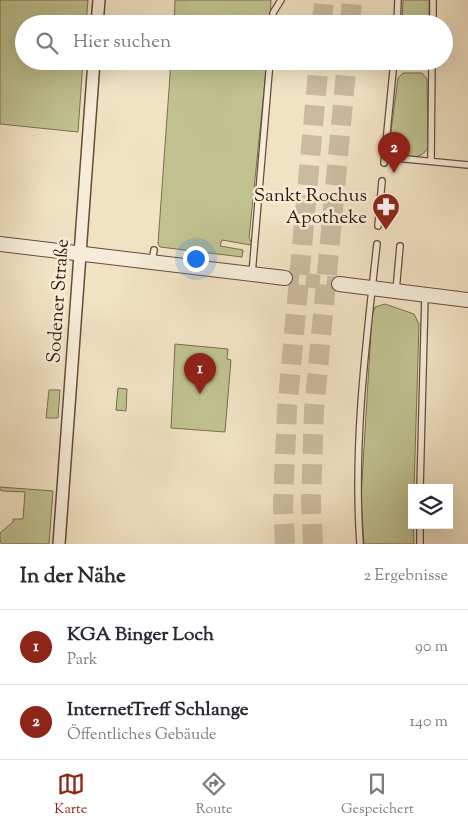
<!DOCTYPE html>
<html lang="de">
<head>
<meta charset="utf-8">
<style>
  body { margin:0; font-family:"Sorts Mill Goudy",serif; background:#f7f7f7; color:#2b2b33 }
  .controls { position:absolute; right:15px; bottom:15px; display:grid; overflow:hidden; border-radius:0px; box-shadow:0 5px 20px #0002 }
  .controls button { width:45px; height:45px; display:grid; place-items:center; padding:0; border:0; border-bottom:1px solid #e1e1e2; background:#fff; color:#2b2b33; font:25px sans-serif }
  .you { position:absolute; left:195px; top:258px; width:18px; height:18px; margin:-12px; border:4px solid #fff; border-radius:50%; background:#1a73e8; box-shadow:0 0 0 8px #1a73e833 }
  .badge { display:grid; place-items:center; width:32px; height:32px; border-radius:50%; background:#8f2418; color:#fff; font-size:16px; font-weight:700 }
  .pin { position:absolute; translate:-50% -41px; filter:drop-shadow(0 1px 2px #0008) }
  .pin::after { content:''; position:absolute; top:26px; width:18px; height:15px; background:inherit; clip-path:polygon(0 0,100% 0,50% 100%) }
  .list { margin:0; padding:0; list-style:none }
  h2 { display:flex; justify-content:space-between; align-items:center; height:65px; margin:0; padding:0 20px; font-size:21px }
  h2 small { font-size:16px; font-weight:400; color:#7c7c81 }
  .list li { display:grid; grid-template-columns:32px 1fr auto; gap:15px; align-items:center; box-sizing:border-box; height:75px; padding:0 20px; border-top:1px solid #e1e1e2 }
  .list b { display:block; font-size:19px; white-space:nowrap }
  .list p { margin:0; font-size:16px; white-space:nowrap; color:#7c7c81 }
  .list em { font-size:16px; font-style:normal; color:#7c7c81 }
  .icon { flex:none; width:28px; height:28px; fill:none; stroke:currentColor; stroke-width:2; stroke-linecap:round; stroke-linejoin:round }
  .map { position:relative; flex:none; width:468px; height:544px; overflow:hidden }
  .search { position:absolute; background:#fff; box-shadow:0 5px 20px #0002; left:15px; right:15px; top:15px; height:55px; display:flex; align-items:center; gap:12px; box-sizing:border-box; padding:0 18px; border-radius:28px; color:#7c7c81; font-size:19px }
  .sheet { height:215px; background:#fff }
  nav { display:flex; justify-content:space-around; align-items:center; box-sizing:border-box; height:70px; border-top:1px solid #e1e1e2; background:#fff; font-size:14px; color:#7c7c81 }
  nav a { display:grid; justify-items:center; gap:2px }
  nav .on { color:#8f2418 }
  .map>svg:first-child { display:block }
</style>
</head>
<body>
<div class="map">
<svg width="468" height="544" viewBox="0 0 468 544">
  <rect width="100%" height="100%" fill="#f1e2c4"/>
  <filter id="stains"><feTurbulence type="fractalNoise" baseFrequency=".004" numOctaves="4"/><feColorMatrix values="0 0 0 0 .2 0 0 0 0 .09 0 0 0 0 .02 0 0 0 .5 -.17"/></filter>
  <radialGradient id="worn" r=".72"><stop offset=".6" stop-color="#630" stop-opacity="0"/><stop offset="1" stop-color="#630" stop-opacity=".3"/></radialGradient>
  <path fill="#c0c290" stroke="#7a6e4c" d="M0,0H88L86,24H24V61H83L78,132L0,124Z
    M175,0H271L270,24H174Z
    M403,0H429V24H402Z
    M171,61H267L249,238L252,243L251,245L222,240L220,246L243,250L242,257L160,247L158,244Z
    M403,73H422L427,79L428,147C423,162 393,160 389,146L398,78Z
    M385,304L414,314L419,324L414,488H412L414,544H364L361,497L372,316L375,307Z
    M175,344L228,349L227,359L231,360L225,432L171,428Z
    M118,388L127,389L126,411L116,410Z
    M49,390H60L58,418H46Z
    M0,487L53,491L49,544H2L0,542V533L13,522V519H23L25,492L3,491L0,490Z"/>
  <g fill="none" stroke-linecap="round" stroke-linejoin="round">
    <path stroke="#cbba9f" stroke-width="14" stroke-dasharray="14 7" stroke-linecap="butt" d="M285,278L339,284"/>
    <path stroke="#cbba9f" stroke-width="20" stroke-dasharray="20 10" stroke-linecap="butt" d="M322,24L324,0
      M350,24L352,0
      M285,544L283,505L287,410L319,61
      M313,544L311,503L314,410L347,61"/>
    <defs>
      <path id="service" d="M273,24V13L281,0
        M397,24L398,0
        M433,24V0
        M385,157L468,165
        M431,161L432,61
        M384,163L394,61
        M378,226L382,181
        M152,262L154,250
        M252,274L270,61
        M396,291L400,246
        M420,488L425,295
        M360,544C353,443 366,344 377,244
        M420,544V525"/>
      <path id="minor" d="M97,24L99,0
        M59,544L94,61"/>
      <path id="tertiary" d="M0,244L285,278
        M339,284L468,300"/>
    </defs>
    <use href="#service" stroke="#644c38" stroke-width="8"/>
    <use href="#minor" stroke="#644c38" stroke-width="14"/>
    <use href="#tertiary" stroke="#644c38" stroke-width="16"/>
    <use href="#service" stroke="#f6ecd9" stroke-width="5.5"/>
    <use href="#minor" stroke="#f6ecd9" stroke-width="11"/>
    <use href="#tertiary" stroke="#f6ecd9" stroke-width="14"/>
  </g>
  <defs>
    <symbol id="pharmacy-pin" viewBox="-11 -11 22 30"><path d="M0 17L-7.5 6A9.5 9.5 0 1 1 7.5 6Z" fill="#8f2418" stroke="#f6ecd9"/><path d="M-2-6h4v4h4v4h-4v4h-4v-4h-4v-4h4Z" fill="#fff"/></symbol>
  </defs>
  <g fill-rule="evenodd">
    <use href="#pharmacy-pin" x="370" y="191" width="32" height="43"/>
  </g>
  <g text-anchor="middle" dominant-baseline="central" stroke-width="5" stroke-linejoin="round" paint-order="stroke">
    <g font-size="19" fill="#351a09" stroke="#f6ecd9" text-anchor="end">
      <text x="367" y="196">Sankt Rochus<tspan x="367" dy="22">Apotheke</tspan></text>
    </g>
    <g font-size="19" fill="#351a09" stroke="#f6ecd9">
      <text transform="translate(59 301) rotate(-86)">Sodener Straße</text>
    </g>
  </g>
  <rect width="100%" height="100%" filter="url(#stains)"/>
  <rect width="100%" height="100%" fill="url(#worn)"/>
</svg>
<div class="controls">
<button><svg class="icon" aria-label="layers" viewBox="0 0 24 24"><path d="M12 4l9 5-9 5-9-5zM3 14l9 5 9-5"/></svg></button>
</div>
<div class="you"></div>
<div class="pin badge" style="left:200px;top:394px">1</div>
<div class="pin badge" style="left:394px;top:173px">2</div>
<div class="search"><svg class="icon" aria-label="search" viewBox="0 0 24 24"><circle cx="10" cy="10" r="6"/><path d="M15 15l6 6"/></svg>Hier suchen</div>
</div>
<section class="sheet">
<h2>In der Nähe<small>2 Ergebnisse</small></h2>
<ul class="list">
<li><span class="badge">1</span><div><b>KGA Binger Loch</b><p>Park</p></div><em>90 m</em></li>
<li><span class="badge">2</span><div><b>InternetTreff Schlange</b><p>Öffentliches Gebäude</p></div><em>140 m</em></li>
</ul>
</section>
<nav>
<a class="on"><svg class="icon" aria-label="map" viewBox="0 0 24 24"><path d="M3 6l6-2 6 2 6-2v14l-6 2-6-2-6 2zM9 4v14M15 6v14"/></svg>Karte</a>
<a><svg class="icon" aria-label="directions" viewBox="0 0 24 24"><path d="M12 3l9 9-9 9-9-9zM9 14v-3h6M13 9l2 2-2 2"/></svg>Route</a>
<a><svg class="icon" aria-label="saved" viewBox="0 0 24 24"><path d="M7 4h10v16l-5-4-5 4z"/></svg>Gespeichert</a>
</nav>
</body>
</html>
